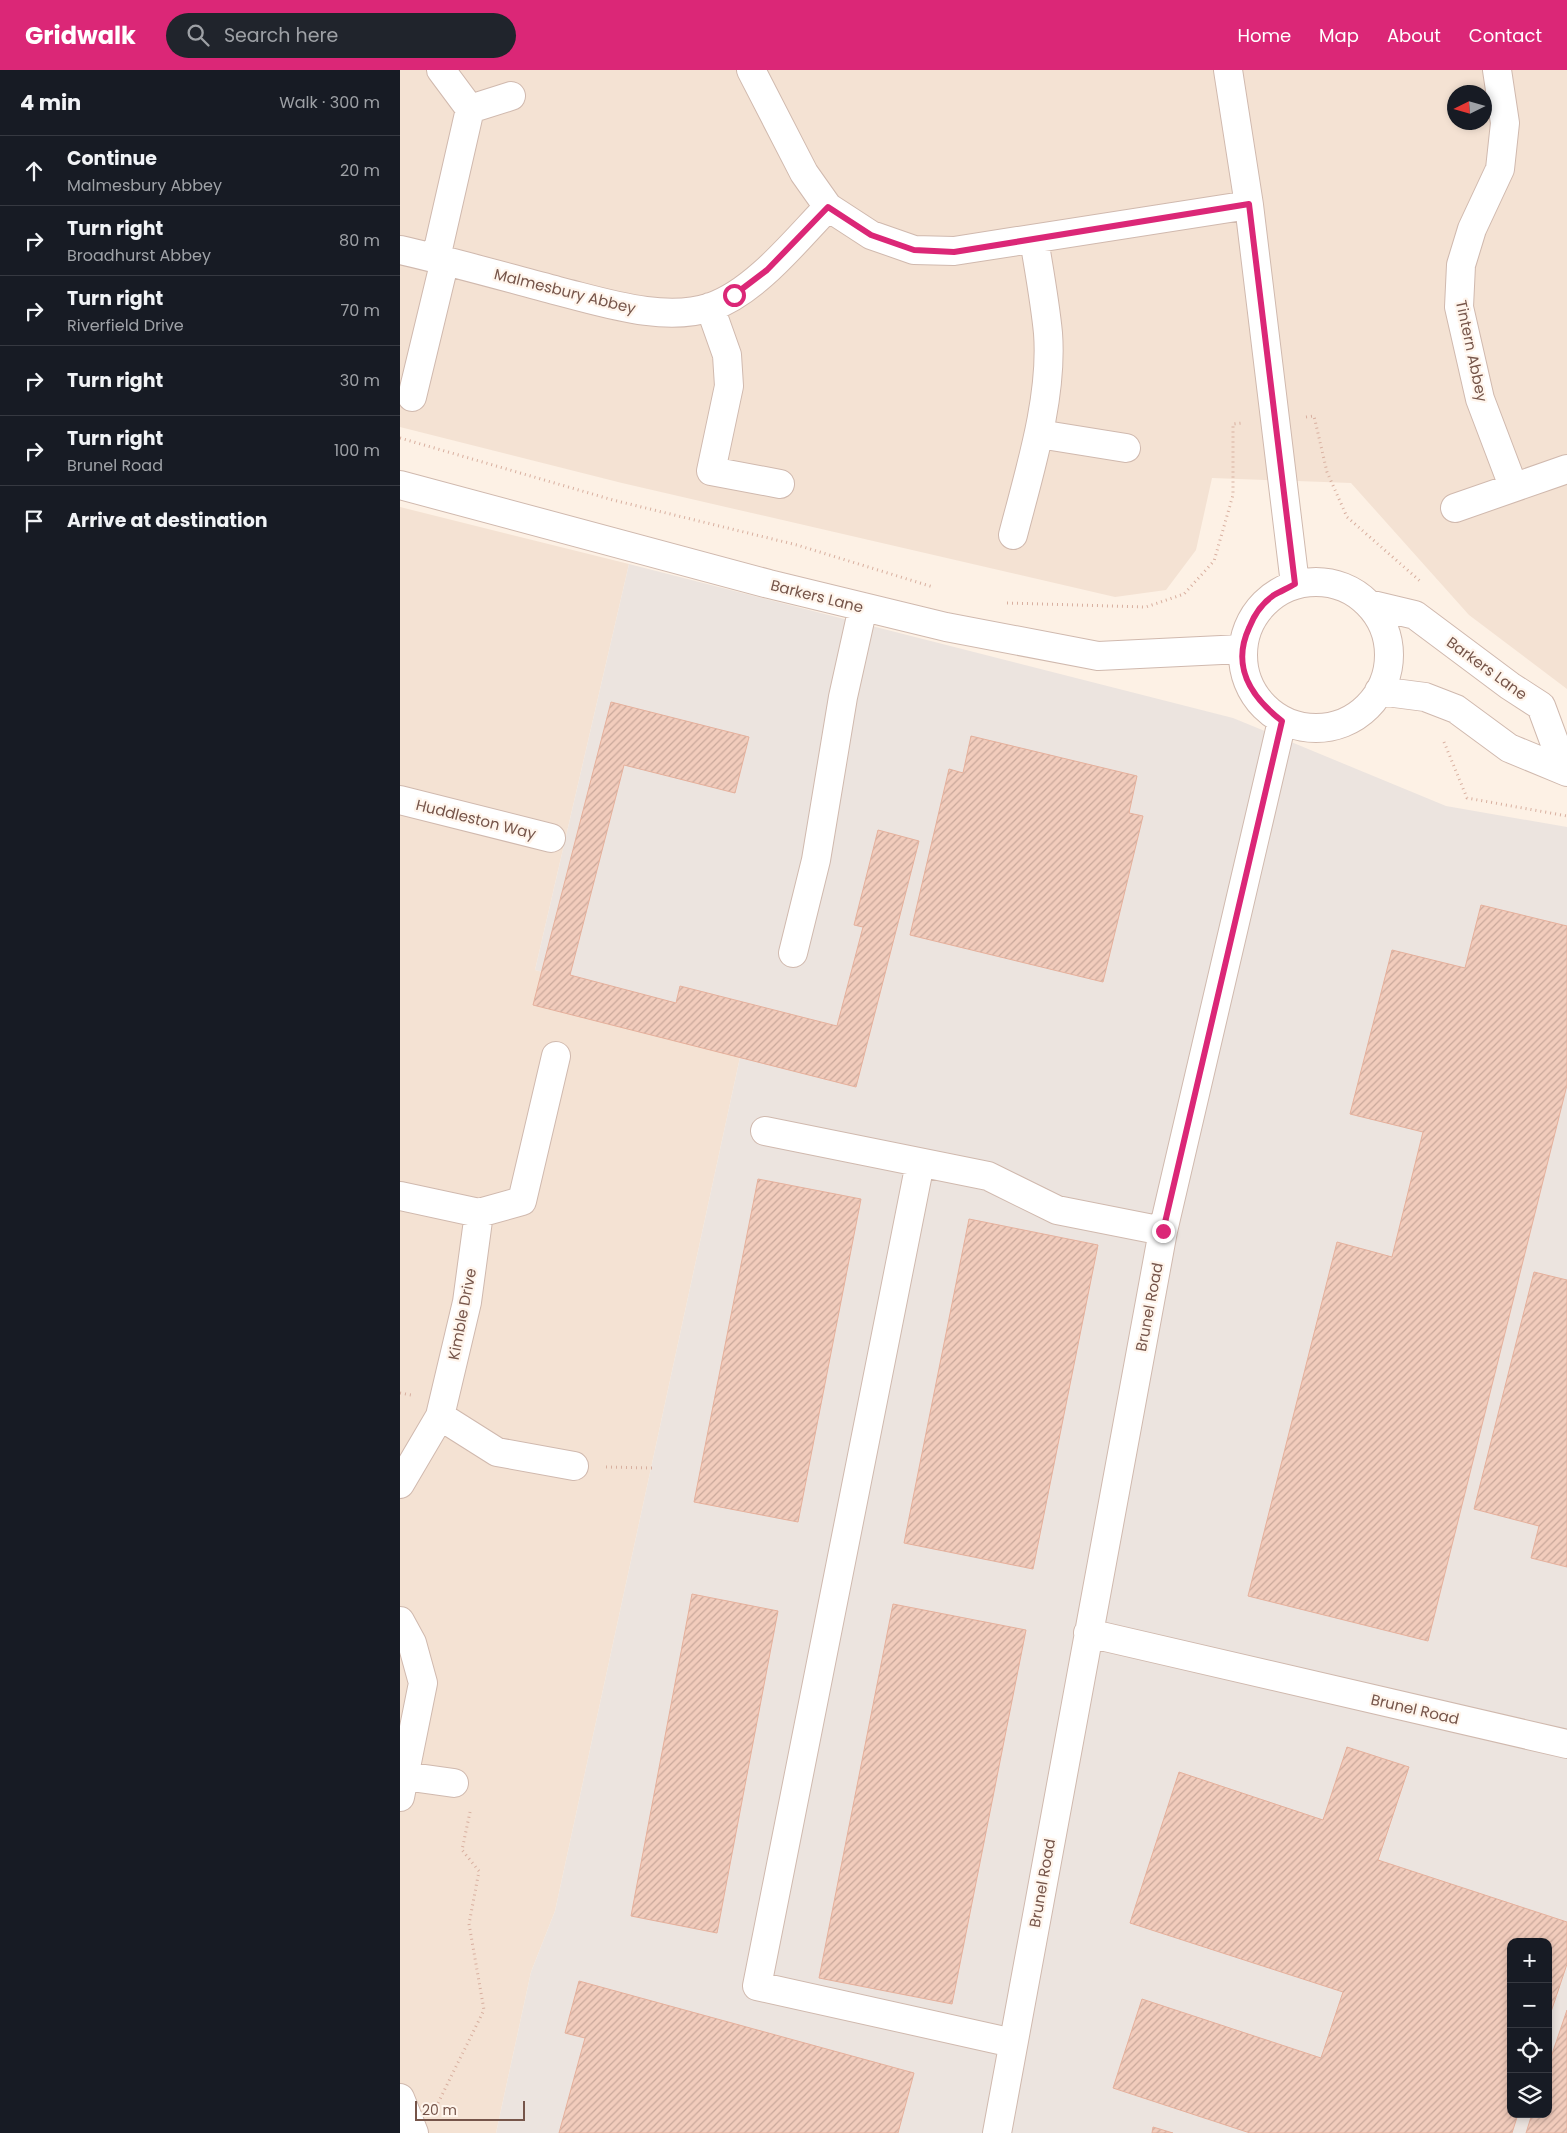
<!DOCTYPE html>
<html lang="en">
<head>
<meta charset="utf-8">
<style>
  body { margin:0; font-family:Poppins,sans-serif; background:#20242c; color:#f1f3f6 }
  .controls { position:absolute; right:15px; bottom:15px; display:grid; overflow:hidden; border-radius:10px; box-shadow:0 2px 8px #0003 }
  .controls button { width:45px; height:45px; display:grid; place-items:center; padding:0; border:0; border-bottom:1px solid #363941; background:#171b24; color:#f1f3f6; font:25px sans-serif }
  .compass { position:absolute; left:1047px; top:15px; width:45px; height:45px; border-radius:50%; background:#171b24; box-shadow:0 2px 8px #0003; rotate:265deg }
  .scale { position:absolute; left:15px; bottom:12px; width:110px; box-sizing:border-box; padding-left:5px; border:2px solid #76554a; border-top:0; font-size:14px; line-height:18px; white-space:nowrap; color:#76554a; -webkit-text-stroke:4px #fff5ec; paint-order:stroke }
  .stop { position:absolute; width:15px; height:15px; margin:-11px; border:4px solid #db2777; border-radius:50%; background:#fff }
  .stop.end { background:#db2777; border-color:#fff; box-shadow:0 1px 5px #0008 }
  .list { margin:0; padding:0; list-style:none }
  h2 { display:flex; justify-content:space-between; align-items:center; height:65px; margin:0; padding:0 20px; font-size:21px }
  h2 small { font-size:16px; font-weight:400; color:#9ea1a6 }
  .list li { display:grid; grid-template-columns:32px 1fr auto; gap:15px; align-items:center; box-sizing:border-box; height:70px; padding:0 20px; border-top:1px solid #363941 }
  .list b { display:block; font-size:19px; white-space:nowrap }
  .list p { margin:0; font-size:16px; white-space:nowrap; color:#9ea1a6 }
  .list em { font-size:16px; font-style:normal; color:#9ea1a6 }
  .icon { flex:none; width:28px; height:28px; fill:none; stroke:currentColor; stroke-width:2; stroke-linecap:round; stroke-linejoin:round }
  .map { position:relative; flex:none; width:1167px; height:2063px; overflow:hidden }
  header { display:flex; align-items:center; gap:30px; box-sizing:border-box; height:70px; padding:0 25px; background:#db2777; color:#fff }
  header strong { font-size:24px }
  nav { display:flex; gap:28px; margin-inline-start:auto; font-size:18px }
  .search { width:350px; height:45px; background:#20242c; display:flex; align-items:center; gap:12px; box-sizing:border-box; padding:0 18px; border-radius:28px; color:#9ea1a6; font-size:19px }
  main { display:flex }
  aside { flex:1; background:#171b24 }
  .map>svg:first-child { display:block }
</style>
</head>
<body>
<header>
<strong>Gridwalk</strong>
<div class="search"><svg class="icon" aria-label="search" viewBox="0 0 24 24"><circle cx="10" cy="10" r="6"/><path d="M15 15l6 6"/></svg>Search here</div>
<nav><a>Home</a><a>Map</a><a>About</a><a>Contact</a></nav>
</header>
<main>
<aside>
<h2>4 min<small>Walk · 300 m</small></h2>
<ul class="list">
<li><svg class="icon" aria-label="ahead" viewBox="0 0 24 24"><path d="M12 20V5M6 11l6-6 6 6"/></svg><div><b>Continue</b><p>Malmesbury Abbey</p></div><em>20 m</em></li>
<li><svg class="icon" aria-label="right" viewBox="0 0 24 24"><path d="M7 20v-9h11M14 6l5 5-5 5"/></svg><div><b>Turn right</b><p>Broadhurst Abbey</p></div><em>80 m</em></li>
<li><svg class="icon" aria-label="right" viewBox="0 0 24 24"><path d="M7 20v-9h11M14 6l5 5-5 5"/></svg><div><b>Turn right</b><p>Riverfield Drive</p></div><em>70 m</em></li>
<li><svg class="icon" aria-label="right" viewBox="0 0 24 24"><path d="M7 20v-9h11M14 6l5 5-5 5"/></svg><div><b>Turn right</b></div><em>30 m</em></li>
<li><svg class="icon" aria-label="right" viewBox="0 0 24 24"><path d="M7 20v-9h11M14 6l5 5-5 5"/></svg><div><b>Turn right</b><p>Brunel Road</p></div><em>100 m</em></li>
<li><svg class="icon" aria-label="arrive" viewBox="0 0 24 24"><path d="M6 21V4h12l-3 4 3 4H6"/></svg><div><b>Arrive at destination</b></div></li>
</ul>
</aside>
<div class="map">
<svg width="1167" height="2063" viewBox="0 0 1167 2063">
  <defs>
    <pattern id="building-hatch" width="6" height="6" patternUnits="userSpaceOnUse" patternTransform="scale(1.25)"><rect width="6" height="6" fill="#f2ccbc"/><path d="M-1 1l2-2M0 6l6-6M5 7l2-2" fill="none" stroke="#c9a89b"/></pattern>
  </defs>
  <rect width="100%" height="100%" fill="#fdf1e5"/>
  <path fill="#f4e2d3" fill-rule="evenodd" d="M0,0H1167V619L1069,545L951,413L812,408L796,480L766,520L715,527L222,413L0,357ZM1054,22H1084V52H1054Z
    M0,437L229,494L135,900L347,955L155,1841L131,1902L96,2063H0Z"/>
  <path fill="#ece4df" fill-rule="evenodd" d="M229,494L833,648L1046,736L1167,757V2063H96L131,1902L155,1841L347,955L135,900ZM1111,1872H1148V2044H1111Z"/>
  <path fill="url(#building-hatch)" stroke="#e5b09c" d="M211,632L349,667L335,723L224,695L170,905L276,933L280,916L437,956L463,857L454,855L478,760L519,771L456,1017L133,935Z
    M571,666L737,706L729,743L743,746L703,912L510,865L549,699L563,703Z
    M1081,835L1167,856V1015L1028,1571L848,1526L937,1172L992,1187L1023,1062L950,1044L992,880L1065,898Z
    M358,1109L461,1129L398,1452L294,1432Z
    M569,1149L698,1175L633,1499L504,1473Z
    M1134,1202L1167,1210V1497L1131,1488L1139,1456L1074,1439Z
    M292,1524L378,1541L317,1863L231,1846Z
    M493,1534L626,1560L552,1934L419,1908Z
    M947,1677L1009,1697L978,1790L1167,1852V1894L1148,1951V1872H1111V2044H1118L1112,2063H850L713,2018L742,1929L921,1988L943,1922L730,1853L779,1702L923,1750Z
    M179,1911L514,2003L498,2063H159L185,1968L165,1963Z
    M1167,1940V2063H1126L1132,2044H1148V1996Z
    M753,2057L773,2063H752Z"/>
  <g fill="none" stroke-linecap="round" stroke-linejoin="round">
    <defs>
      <path id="minor" d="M351,0L404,103L428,137L471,165L514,180L554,181L849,135
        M828,0L849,135L895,514
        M1097,0L1105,53L1100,99L1072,159L1061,195L1059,237L1080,329L1113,416
        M70,39L111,26
        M0,180C53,192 105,207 158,221C203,232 264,253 311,237C355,222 396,170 428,137
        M36,188L70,39L41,0
        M310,237L327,285L329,316L311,401L380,414
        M12,327L45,190
        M639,364L726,378
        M0,415L369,514L546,557L698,586L842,579
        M1055,438L1167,399
        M613,465C629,403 653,328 648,263C645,232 639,200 634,169
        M843 585a73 73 0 1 1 146 0a73 73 0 1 1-146 0Z
        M969,534L1015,545L1110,616L1141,636L1165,701
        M979,621L1025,627L1056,639L1109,678L1167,702
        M0,730L151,768
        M393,883L416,790L443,627L463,537
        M365,1061L588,1106L657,1140L763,1161
        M520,1093L357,1916L613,1973
        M0,1126L79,1143L67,1232L40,1346L0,1414
        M79,1143L122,1131L156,986
        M40,1346L97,1382L174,1396
        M0,1551L12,1573L23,1613L0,1727
        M688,1563L1167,1674
        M4,1706L54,1713
        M0,2028L14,2063
        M597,2063L763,1161L882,651"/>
    </defs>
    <use href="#minor" stroke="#d0b9ae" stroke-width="30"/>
    <path stroke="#d8af9f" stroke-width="3" stroke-dasharray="1 4" stroke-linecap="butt" d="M906,347L914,346L927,402L947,447L1020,511
      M0,368L213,430L397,475L533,517
      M607,533L746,537L784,524L814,491L833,425V354L843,353
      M1044,672L1067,728L1167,746
      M0,1323L11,1325
      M206,1397L252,1398
      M38,2033L84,1940L69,1854L79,1801L62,1780L70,1742"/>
    <use href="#minor" stroke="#fff" stroke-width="28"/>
  </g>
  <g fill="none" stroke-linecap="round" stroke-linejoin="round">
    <path stroke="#db2777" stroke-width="6" d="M334,225L367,200L428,137L471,165L514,180L554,182L849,134L895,514C888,518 881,521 874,525C862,533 854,545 849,558C831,597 851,627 882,651L763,1161"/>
  </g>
  <g text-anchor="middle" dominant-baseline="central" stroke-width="4.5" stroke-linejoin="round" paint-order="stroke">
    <g font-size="15" fill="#76554a" stroke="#fff5ec">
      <text transform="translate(165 221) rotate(14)">Malmesbury Abbey</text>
      <text transform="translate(1072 281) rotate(78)">Tintern Abbey</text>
      <text transform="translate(417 526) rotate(14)">Barkers Lane</text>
      <text transform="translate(1087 598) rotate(36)">Barkers Lane</text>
      <text transform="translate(76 749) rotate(14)">Huddleston Way</text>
      <text transform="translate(749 1237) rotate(-79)">Brunel Road</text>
      <text transform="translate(62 1244) rotate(-79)">Kimble Drive</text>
      <text transform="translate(1015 1639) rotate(13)">Brunel Road</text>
      <text transform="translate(642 1813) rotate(-80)">Brunel Road</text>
    </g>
  </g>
</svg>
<div class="controls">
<button>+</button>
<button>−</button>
<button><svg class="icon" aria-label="locate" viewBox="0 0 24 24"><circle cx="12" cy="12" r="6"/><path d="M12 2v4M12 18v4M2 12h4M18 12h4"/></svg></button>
<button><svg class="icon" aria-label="layers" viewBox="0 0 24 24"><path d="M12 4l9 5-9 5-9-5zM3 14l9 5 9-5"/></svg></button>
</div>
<svg class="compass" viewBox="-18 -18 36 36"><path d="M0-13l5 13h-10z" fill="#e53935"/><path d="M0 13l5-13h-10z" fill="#9ea1a6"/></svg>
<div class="scale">20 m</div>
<div class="stop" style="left:334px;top:225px"></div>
<div class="stop end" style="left:763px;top:1161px"></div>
</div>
</main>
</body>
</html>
